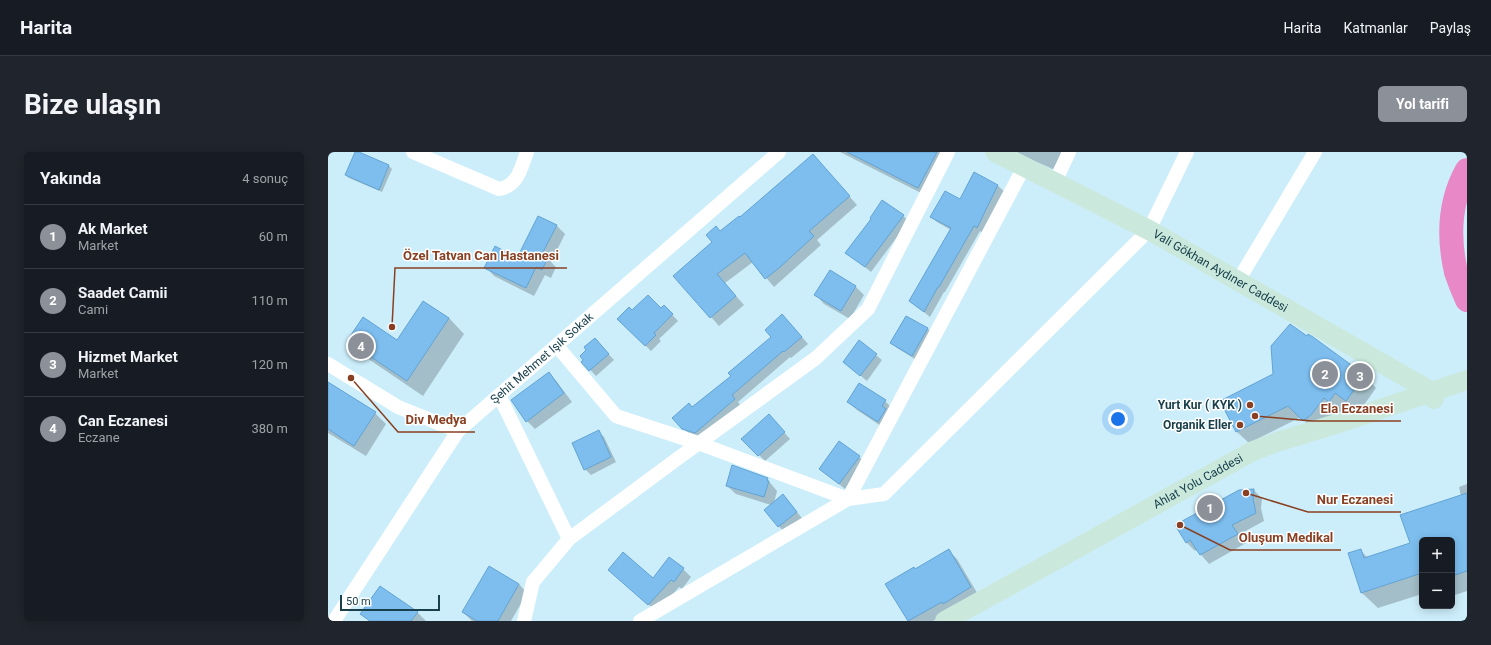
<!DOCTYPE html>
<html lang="tr">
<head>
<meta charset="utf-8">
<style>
  body { margin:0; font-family:Roboto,sans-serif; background:#20242c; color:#f1f3f6 }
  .controls { position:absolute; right:12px; bottom:12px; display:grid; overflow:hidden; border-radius:6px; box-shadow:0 2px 10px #0003 }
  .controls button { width:36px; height:36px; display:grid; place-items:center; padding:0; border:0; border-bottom:1px solid #363941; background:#171b24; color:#f1f3f6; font:20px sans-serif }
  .scale { position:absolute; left:12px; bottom:10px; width:100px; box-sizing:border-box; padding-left:4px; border:2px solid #19404c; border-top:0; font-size:11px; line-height:14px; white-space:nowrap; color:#19404c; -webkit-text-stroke:3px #fff; paint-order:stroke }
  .you { position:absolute; left:790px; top:267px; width:14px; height:14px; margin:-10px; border:3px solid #fff; border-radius:50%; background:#1a73e8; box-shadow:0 0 0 6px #1a73e833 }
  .badge { display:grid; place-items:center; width:26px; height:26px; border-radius:50%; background:#8c9099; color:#fff; font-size:13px; font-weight:700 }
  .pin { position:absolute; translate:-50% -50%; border:2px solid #fff; box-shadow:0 1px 4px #0006 }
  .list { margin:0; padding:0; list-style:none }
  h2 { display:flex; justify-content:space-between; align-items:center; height:52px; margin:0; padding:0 16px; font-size:17px }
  h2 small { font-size:13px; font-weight:400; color:#9ea1a6 }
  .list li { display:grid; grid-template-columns:26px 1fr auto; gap:12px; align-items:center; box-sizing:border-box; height:64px; padding:0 16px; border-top:1px solid #363941 }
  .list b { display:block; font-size:15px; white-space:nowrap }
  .list p { margin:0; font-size:13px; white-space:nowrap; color:#9ea1a6 }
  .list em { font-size:13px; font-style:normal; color:#9ea1a6 }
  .map { position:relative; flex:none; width:1139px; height:469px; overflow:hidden; border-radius:6px }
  header { display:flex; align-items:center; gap:24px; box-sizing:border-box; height:56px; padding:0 20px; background:#171b24; border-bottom:1px solid #363941 }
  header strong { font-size:19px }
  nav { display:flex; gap:22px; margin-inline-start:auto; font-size:14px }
  .intro { display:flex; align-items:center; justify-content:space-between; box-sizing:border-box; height:96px; padding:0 24px }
  h1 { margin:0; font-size:28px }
  .button { padding:10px 18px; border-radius:6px; background:#8c9099; color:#fff; font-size:14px; font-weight:700 }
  main { display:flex; gap:24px; padding:0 24px }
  aside { flex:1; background:#171b24; border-radius:6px; box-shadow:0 2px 10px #0003 }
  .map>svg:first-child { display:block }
</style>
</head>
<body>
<header>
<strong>Harita</strong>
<nav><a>Harita</a><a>Katmanlar</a><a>Paylaş</a></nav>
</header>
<div class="intro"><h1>Bize ulaşın</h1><a class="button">Yol tarifi</a></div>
<main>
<aside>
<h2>Yakında<small>4 sonuç</small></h2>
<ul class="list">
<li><span class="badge">1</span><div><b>Ak Market</b><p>Market</p></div><em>60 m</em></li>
<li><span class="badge">2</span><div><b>Saadet Camii</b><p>Cami</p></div><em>110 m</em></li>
<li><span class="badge">3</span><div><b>Hizmet Market</b><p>Market</p></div><em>120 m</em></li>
<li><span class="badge">4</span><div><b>Can Eczanesi</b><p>Eczane</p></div><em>380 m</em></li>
</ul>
</aside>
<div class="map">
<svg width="1139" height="469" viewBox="0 0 1139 469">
  <rect width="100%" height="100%" fill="#cceefa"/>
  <path fill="#0003" d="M28,0L61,14L64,17L54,40L21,26L18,23Z
    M512,0H613L599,44Z
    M686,0H735L727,18Z
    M493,12L529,53L489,88L493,93L446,135L425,110L397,131L416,153L391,174L347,124L385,91L388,75L393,80Z
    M647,21L670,34L676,39L655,81L652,79L617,140H616L602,165L582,149L623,78L609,70L603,65L632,49Z
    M575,64L581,69L543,120L519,101Z
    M229,74L237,82L223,110L228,115L223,126L217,123L206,144L166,124L158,115L190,107Z
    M527,134L536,143L522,167L496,152L488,143Z
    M336,154L350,169L331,187L333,189L323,199L290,167L333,157Z
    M579,165L600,177L606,183L590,209L569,196L563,190Z
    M121,166L136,182L95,244L36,204L20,189H69Z
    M461,170L480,192L463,206L462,205L410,250L413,254L374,287L362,283L346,266L364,256L404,224L444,185Z
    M979,185L985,186L1037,224L1048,236L1031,260L1020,252L1013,261L1008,257L995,275L987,280L973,265L921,291L909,280L894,249L946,223Z
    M532,190L554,208L539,229L516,210Z
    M272,193L286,208L268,224L255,210Z
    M221,221L229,230L244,250L207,277L199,269Z
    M0,231L47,261L58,272L38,304L0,281Z
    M532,232L557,249L566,258L559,278L529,258L520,250Z
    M446,269L462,287L437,309L415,287Z
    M270,279L276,285L288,310L263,323L257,317Z
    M531,305L537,310L517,337L492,317Z
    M439,327L449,339L446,351L455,343L474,366L456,380L437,358L443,353L408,342L399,334Z
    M1139,332V439L1124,444V388H1094V442L1050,456L1034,441L1021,402L1032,398L1040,406L1083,392L1133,344L1131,335Z
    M926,338L934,347L933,356L936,369L912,382L918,391L881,412L869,398L867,399L859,391L848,373Z
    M620,398L629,407L651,444L605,469H581L559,433L587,418Z
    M355,417L363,425L354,437L351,435L329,460L281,418L325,428Z
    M191,432L199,441L183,469H144L135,460Z
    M89,460L98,469H41L34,462Z"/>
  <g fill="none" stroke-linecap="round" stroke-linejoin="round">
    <path stroke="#e888c6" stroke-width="24" d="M1139,18C1121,50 1120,85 1128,120C1131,129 1135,139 1139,148"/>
  </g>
  <path fill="#7dbeef" stroke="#63a3d2" d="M27,0H31L61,13L51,38L17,23Z
    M519,0H609L590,36Z
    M485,2L522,44L481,79L486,84L451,116L437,127L417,101L389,122L408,144L382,166L345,124L384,90L378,83L388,74L392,79L411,64L412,65Z
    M646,20L670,33L649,76L646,74L611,135H610L596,160L581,149L623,76L602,65L617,39L632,47Z
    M554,48L576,63L537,115L517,101L543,67L542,66Z
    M210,64L229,73L214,102L220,105L214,118L208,115L198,136L156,116L167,94L189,106Z
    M502,118L528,134L513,159L486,143Z
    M320,143L333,156L336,153L345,162L326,181L328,183L317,194L289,167L301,155L304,158Z
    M95,149L121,166L79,229L19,189L35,165L69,188Z
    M454,162L474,185L456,200L455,199L404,243L407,247L367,281L354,277L344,266L361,251L364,255L403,224L400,221L443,185L437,178Z
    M578,164L600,176L584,204L562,191Z
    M962,172L979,184L980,182L985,185L1037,223L1018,249L1007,241L1001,250L996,246L983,263L975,269L960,254L908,280L892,249L945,222L943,194Z
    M267,186L281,202L261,219L253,210L255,208L252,204L258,198L256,195Z
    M531,188L549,202L532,224L515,210Z
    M221,220L236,241L198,270L183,248Z
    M0,230L48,260L26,294L0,277Z
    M531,231L558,248L554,254L558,257L550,270L519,250Z
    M441,262L457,280L430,304L413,287Z
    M271,278L283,305L256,318L244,291Z
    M511,289L532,304L511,332L491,317Z
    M404,313L440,326L439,329H441L436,345L398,334Z
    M926,337L925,347L928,361L904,373L910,382L872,403L862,388L858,391L847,373L911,338Z
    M1139,341V419L1124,424V388H1094V421L1033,441L1020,401L1033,397L1036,406L1082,391L1072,363Z
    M455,342L469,360L450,375L436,358Z
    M621,397L643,435L615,452L614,450L580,469L557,432L586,415L587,417Z
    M295,400L325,426L341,405L356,416L346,430L343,428L320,453L280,418Z
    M161,414L191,432L170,469H149L134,460Z
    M52,434L90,460L83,469H42L32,462Z"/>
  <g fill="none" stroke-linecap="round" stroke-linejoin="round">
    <g stroke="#fff" stroke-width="14">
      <path d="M85,0L171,37C190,34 193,16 199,0"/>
      <path d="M727,30L741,0"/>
      <path d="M910,129L987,0"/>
      <path d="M229,194L288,264L370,291L520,347L696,15"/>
      <path d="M0,212L70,255L130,279"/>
      <path d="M171,243L241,387"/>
      <path id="s1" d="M6,469L130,279L451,0"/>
      <path d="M196,469L205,430L241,387L349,307L488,206L540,157L620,0"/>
      <path d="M312,469L520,347L556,342L821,78L859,0"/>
    </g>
    <g stroke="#cae9dc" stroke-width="20">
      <path id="s2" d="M667,0L821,78L1104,240L1106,247"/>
      <path id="s3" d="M617,469L925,299L949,290L1008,272L1139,228"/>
    </g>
  </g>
  <g fill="#894022" stroke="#fff" stroke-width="1.5">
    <circle cx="922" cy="253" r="4"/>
    <circle cx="912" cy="273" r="4"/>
  </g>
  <g text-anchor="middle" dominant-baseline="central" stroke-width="3" stroke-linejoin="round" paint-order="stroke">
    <g font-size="12" fill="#19404c" stroke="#fff">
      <text stroke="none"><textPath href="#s2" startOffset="255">Vali Gökhan Aydıner Caddesi</textPath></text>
      <text stroke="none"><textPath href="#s1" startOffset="338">Şehit Mehmet Işık Sokak</textPath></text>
      <text stroke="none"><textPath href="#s3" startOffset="289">Ahlat Yolu Caddesi</textPath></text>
    </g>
    <g font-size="12" font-weight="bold" fill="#19404c" stroke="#fff" text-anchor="end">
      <text x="914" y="253">Yurt Kur ( KYK )</text>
      <text x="904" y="273">Organik Eller</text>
    </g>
  </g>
  <path fill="none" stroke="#894022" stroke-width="1.5" d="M64 175L67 116H239M927 264L984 269H1073M23 226L70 280H147M918 341L980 360H1073M852 373L902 398H1013"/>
  <g fill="#894022" stroke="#fff" stroke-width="1.5">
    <circle cx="64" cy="175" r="4"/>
    <circle cx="927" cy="264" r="4"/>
    <circle cx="23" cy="226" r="4"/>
    <circle cx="918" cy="341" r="4"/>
    <circle cx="852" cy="373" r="4"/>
  </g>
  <g font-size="13" text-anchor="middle" font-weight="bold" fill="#894022" stroke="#fff" stroke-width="3" stroke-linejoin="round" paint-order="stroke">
    <text x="153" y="108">Özel Tatvan Can Hastanesi</text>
    <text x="1029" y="261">Ela Eczanesi</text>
    <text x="108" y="272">Div Medya</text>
    <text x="1027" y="352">Nur Eczanesi</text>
    <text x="958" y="390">Oluşum Medikal</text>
  </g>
</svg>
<div class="controls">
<button>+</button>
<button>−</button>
</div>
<div class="scale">50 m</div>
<div class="you"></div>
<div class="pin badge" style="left:882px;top:356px">1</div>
<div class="pin badge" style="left:997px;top:222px">2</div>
<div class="pin badge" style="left:1032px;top:224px">3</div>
<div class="pin badge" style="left:33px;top:194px">4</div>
</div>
</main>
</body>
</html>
